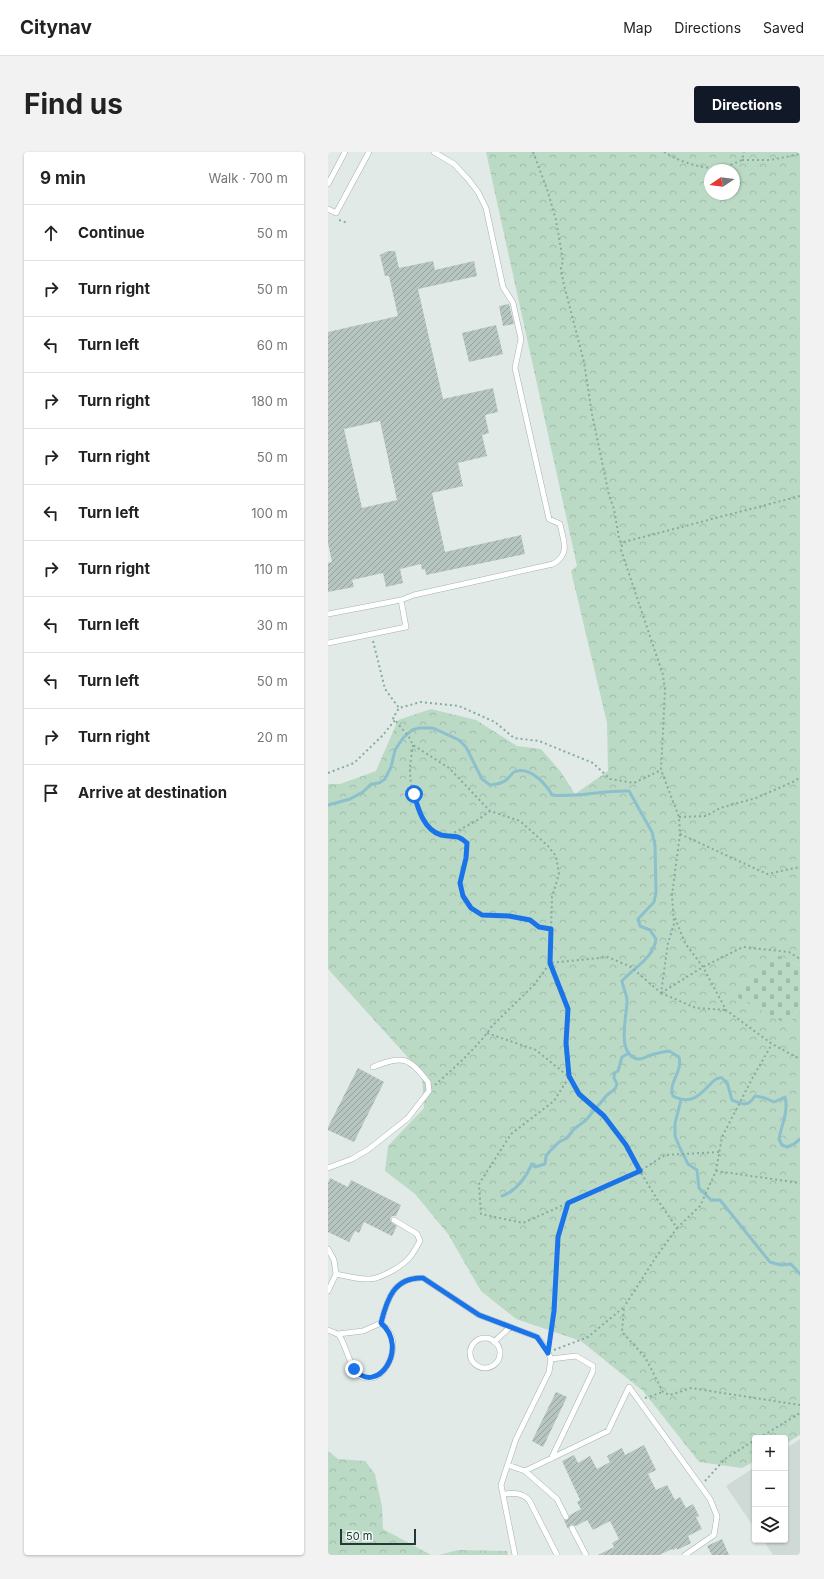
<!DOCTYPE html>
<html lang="en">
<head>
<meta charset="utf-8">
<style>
  body { margin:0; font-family:Inter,sans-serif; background:#f2f2f2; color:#222 }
  .controls { position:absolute; right:12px; bottom:12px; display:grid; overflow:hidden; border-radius:4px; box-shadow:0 1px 3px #0004 }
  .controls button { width:36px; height:36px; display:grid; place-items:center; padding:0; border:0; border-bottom:1px solid #e0e0e0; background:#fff; color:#222; font:20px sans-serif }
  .compass { position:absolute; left:376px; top:12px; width:36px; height:36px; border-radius:50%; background:#fff; box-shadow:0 1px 3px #0004; rotate:257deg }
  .scale { position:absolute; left:12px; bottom:10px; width:76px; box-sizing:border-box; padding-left:4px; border:2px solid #233a34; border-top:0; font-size:11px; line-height:14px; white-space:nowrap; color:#233a34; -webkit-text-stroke:3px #f1f7f4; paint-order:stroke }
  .stop { position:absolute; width:12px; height:12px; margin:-9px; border:3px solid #1a73e8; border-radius:50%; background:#fff }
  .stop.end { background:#1a73e8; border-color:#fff; box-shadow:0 1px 4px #0008 }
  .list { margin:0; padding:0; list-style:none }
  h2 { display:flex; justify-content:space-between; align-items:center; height:52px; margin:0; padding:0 16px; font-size:17px }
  h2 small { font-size:13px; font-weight:400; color:#767676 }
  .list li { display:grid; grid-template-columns:26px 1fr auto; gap:12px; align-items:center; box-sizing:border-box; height:56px; padding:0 16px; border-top:1px solid #e0e0e0 }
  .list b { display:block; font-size:15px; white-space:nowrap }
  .list em { font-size:13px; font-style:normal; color:#767676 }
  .icon { flex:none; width:22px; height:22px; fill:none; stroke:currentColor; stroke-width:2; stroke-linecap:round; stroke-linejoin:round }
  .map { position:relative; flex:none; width:472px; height:1403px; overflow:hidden; border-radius:4px }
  header { display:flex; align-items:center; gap:24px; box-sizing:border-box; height:56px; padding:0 20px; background:#fff; border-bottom:1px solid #e0e0e0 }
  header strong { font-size:19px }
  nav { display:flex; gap:22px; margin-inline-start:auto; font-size:14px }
  .intro { display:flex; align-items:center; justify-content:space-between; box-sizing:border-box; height:96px; padding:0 24px }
  h1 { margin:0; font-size:28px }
  .button { padding:10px 18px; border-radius:4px; background:#111827; color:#fff; font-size:14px; font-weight:700 }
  main { display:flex; gap:24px; padding:0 24px }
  aside { flex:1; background:#fff; border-radius:4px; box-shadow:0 1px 3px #0004 }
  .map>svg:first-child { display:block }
</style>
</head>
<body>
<header>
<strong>Citynav</strong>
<nav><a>Map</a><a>Directions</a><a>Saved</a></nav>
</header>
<div class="intro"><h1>Find us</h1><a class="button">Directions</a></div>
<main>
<aside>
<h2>9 min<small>Walk · 700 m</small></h2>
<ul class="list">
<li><svg class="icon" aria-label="ahead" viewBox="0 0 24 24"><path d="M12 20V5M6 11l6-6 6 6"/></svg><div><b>Continue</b></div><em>50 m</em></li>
<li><svg class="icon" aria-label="right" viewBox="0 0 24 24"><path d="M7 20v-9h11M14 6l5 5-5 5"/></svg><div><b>Turn right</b></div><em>50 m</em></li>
<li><svg class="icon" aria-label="left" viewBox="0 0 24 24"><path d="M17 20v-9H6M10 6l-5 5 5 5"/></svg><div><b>Turn left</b></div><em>60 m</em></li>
<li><svg class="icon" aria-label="right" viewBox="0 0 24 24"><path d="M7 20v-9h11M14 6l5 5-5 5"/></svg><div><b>Turn right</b></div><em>180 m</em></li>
<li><svg class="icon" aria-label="right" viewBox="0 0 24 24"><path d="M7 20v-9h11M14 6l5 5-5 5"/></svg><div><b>Turn right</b></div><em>50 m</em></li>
<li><svg class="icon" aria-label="left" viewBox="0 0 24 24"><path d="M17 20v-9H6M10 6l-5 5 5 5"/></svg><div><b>Turn left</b></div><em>100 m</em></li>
<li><svg class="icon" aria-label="right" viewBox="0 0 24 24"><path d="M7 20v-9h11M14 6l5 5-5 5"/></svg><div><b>Turn right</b></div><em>110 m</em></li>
<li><svg class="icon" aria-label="left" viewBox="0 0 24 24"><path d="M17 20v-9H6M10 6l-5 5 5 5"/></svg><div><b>Turn left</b></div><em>30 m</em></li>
<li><svg class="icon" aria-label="left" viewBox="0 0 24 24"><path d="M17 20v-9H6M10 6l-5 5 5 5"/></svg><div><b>Turn left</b></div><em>50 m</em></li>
<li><svg class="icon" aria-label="right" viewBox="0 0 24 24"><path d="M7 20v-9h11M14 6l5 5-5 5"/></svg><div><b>Turn right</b></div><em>20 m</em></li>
<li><svg class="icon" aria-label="arrive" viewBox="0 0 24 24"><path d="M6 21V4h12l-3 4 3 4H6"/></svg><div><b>Arrive at destination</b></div></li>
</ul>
</aside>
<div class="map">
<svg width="472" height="1403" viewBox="0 0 472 1403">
  <defs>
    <pattern id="forest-crowns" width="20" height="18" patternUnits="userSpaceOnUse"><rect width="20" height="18" fill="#bbdac5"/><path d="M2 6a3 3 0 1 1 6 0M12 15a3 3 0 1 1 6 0" fill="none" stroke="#a0bcaa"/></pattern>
    <pattern id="cemetery-stones" width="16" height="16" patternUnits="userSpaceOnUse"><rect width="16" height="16" fill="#bbdac5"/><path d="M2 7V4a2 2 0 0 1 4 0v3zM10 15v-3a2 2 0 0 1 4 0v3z" fill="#a0bcaa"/></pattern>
    <pattern id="building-hatch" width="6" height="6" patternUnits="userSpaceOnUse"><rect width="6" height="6" fill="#b6c5c0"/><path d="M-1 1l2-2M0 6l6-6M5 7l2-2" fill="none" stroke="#94a19d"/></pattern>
  </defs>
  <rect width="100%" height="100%" fill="#e1eae7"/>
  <path fill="#cfdad6" d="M472,1287V1403H445L435,1388H457V1297Z
    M427,1315V1377L398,1334Z"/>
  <path fill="url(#forest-crowns)" fill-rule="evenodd" d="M158,0H472V814L445,801L460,873L472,854V1283L457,1292V1286H427V1309L414,1316L371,1310L315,1239L253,1189L188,1167L153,1139L120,1082L87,1042L57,1019L60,994L96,956L94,921L0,817V632H12L48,619L70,568L103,557L148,568L189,594L213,597L233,620L247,642L280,619L279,571L243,419L249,414ZM382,18H406V42H382Z
    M0,1299L10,1307L37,1309L47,1322L54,1355L55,1377L103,1403H0Z
    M130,1398L179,1399L180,1403H111Z"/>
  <path fill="url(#cemetery-stones)" d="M445,801L472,814V854L460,873L409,845Z"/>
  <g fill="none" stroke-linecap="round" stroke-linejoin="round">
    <path stroke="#8cc0cc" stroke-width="3" d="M0,653L22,647L35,640L43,632L51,631L57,627L63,615L67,598L75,586L84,578L91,576H105L131,588L138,595L154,627L162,633C170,632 177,631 182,624C184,623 184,621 186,620C201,613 218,632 224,643C249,646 275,638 301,639L324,680L327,693L328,740L326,750L310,767L312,774L322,778L328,787C326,806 305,816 294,829C295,835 298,841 299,847C300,861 287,901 309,907C315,908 318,904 323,903C329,901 335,900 341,899L351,905C355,920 340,930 345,944C373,959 381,923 394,926C394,927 399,930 399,930L404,948C415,952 419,956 427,944L437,946L446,950L457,945C461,959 453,974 451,987L454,993L459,995L466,992L472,987
      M353,948L347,971V984L352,996L360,1012L369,1018L371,1036L383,1048H392L442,1110L453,1113L463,1112L472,1122
      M174,1044C188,1039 198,1025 204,1012L207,1015L217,1012L218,1004L222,999L231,990L239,986L246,977L258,968L279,943L287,937L289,932L286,926V921L290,919L294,905L301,901"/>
  </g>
  <path fill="url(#building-hatch)" fill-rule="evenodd" d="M60,99H67L71,116L105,109L107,118L146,109L149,124L90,137L115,247L165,236L170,260L157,263L161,281L154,283L159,304L130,311L135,334L104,341L117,400L193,383L197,402L98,423L97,417L94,418L93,412L72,417L75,431L58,435L55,421L24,428L26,435L0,440V411L4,410L0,391V180L70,164L61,124H57L52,103ZM52,269L69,348L34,356L16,277Z
    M181,152L186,172L175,174L171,154Z
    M168,173L175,202L141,210L134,181Z
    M30,916L56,930L26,990L0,978V975Z
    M2,1026L20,1035L23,1028L73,1053L68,1064H64L62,1066L63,1070L69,1074L64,1084L36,1070L31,1081L27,1079L21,1090L0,1080V1031Z
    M228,1240L239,1245L215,1295L204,1289Z
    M316,1293L328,1318L320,1322L328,1338L339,1333L347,1348L352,1345L358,1356L365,1352L371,1364L368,1365L374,1377L360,1384L363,1391L349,1398V1396L345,1398L344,1397L331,1403H270L286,1395L284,1391L291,1387L282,1369L265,1378L259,1368L248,1374L243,1372L240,1377L236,1368H240L242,1363L253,1357L249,1350L252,1348L234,1309L246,1303L250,1311L262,1304L269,1317L282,1310L279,1304L294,1296L297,1303Z
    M394,1387L401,1403H384L379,1394Z"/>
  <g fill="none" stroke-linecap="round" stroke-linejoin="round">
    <defs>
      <path id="service" d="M0,32L17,0
        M0,57L8,61L41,0
        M0,462L73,448L86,443L225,412C243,402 235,388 232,372L221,367L187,216L193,187L185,151L175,135L158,56L150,40L140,27L126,12L106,0
        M0,491L78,475L73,448
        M0,1016L24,1007L41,997L80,966L101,939L100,930C80,905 76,903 45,915
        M0,1097L6,1108L8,1122
        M0,1139L8,1122C18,1124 28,1127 39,1127C51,1128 75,1114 82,1105C86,1100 89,1094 92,1089L89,1082L66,1068
        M0,1178C3,1179 8,1181 11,1183C18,1193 23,1219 32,1224C54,1235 69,1203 64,1186C62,1179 58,1175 53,1171
        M10,1182L35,1179L53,1171C59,1147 66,1125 95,1126L151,1163L209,1185L218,1196L223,1207L221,1220L188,1287L173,1333L187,1403
        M142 1201a15 15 0 1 1 30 0a15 15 0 1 1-30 0Z
        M166,1190L182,1175
        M223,1307L265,1219V1214L248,1204L223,1207
        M180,1313L197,1319L229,1347L238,1365
        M197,1319L280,1279L301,1235L382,1347L389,1364L386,1383L357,1403
        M175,1342C186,1341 193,1340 201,1348L229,1403
        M244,1376L258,1403"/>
    </defs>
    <use href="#service" stroke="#a4b2ae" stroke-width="6"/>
    <path stroke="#84aca1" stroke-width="2" stroke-dasharray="2 3" stroke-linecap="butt" d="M205,0L219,37L228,68L235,109L233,116L235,129L256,210L264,262L281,343L286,357L291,386L294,393
      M336,0C350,9 371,16 387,16C396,16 405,12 414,8L416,0
      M414,8H442L472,2
      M11,68L20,71
      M45,489L57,537L71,556
      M85,593C84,601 82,610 82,618C82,638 90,673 111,682C123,688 127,679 139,691L138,706L132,731L135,744L143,756L154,763L181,764L201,768L211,775L223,777
      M0,621L26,611L55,583L67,568
      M351,665L378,664L392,656L428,646L467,629L472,625
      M352,682L439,722L472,715
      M122,683L148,669L162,659
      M347,766L357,791L375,815L398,858L444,892L472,907
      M333,841L375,815L415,795L461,800L472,807
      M333,841L368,856L398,858
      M159,881L208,898L241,925L226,949L183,982L151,1032L153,1062L195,1071L312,1019L329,1047L349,1076L328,1105L296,1155
      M107,933C127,915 149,896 164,874L206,833L222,811L280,805L303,815L333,841L340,791L346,772L344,743L352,682L351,665L333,618
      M391,1000L337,1003L312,1019L298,993L276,964L251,942L241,925L238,891L240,857L222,811L224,745L231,722L228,704L220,694L192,669L162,659L121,616L85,593L81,585L65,566L71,556L93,550L131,554L167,570L186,586L211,589L265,611L282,627L306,631L333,618L337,538L335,523L293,398L294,393L296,390L472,344
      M388,1019L394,985L425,925L444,892
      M349,1076L372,1054L388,1019L472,1031
      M222,1189L226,1159L230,1085L240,1051
      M226,1198L260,1185L296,1155L294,1180L317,1205L335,1240L342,1243L363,1236L472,1253
      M317,1246L335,1240
      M431,1286L472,1261
      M377,1329L397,1307L427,1288"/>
    <use href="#service" stroke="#fff" stroke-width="5"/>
  </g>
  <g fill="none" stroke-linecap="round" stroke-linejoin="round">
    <path stroke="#1a73e8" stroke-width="5" d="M26,1217C49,1245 82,1196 53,1171C59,1147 66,1125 95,1126L151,1163L209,1185L220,1201L226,1159L230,1085L240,1051L312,1019L298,993L276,964L251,942L241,924L238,891L240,857L222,811L223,777L211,775L202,768L181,764L154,763L143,756L135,744L132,731L138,706L139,691C128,681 125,686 113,683C96,678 90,657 86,642"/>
  </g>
</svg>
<div class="controls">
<button>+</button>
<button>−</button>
<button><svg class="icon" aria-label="layers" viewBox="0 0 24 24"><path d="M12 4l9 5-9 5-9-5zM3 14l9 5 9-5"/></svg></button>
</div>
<svg class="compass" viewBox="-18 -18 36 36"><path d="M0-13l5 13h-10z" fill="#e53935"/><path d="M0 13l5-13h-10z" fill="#767676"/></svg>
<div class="scale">50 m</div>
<div class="stop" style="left:86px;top:642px"></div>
<div class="stop end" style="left:26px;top:1217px"></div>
</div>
</main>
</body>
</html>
